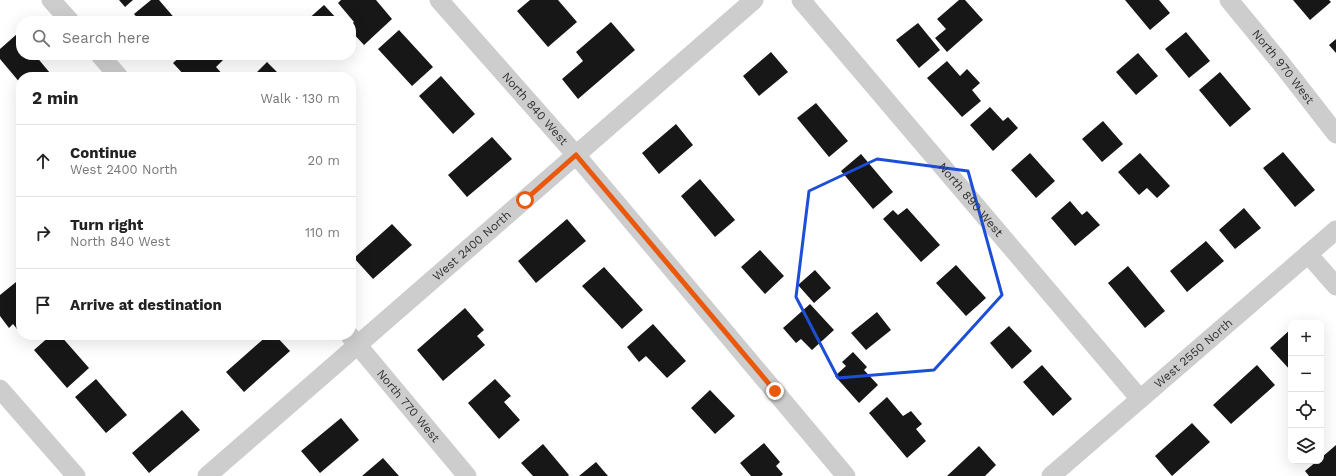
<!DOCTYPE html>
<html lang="en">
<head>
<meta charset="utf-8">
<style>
  body { margin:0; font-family:"Work Sans",sans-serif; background:#f2f2f2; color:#222 }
  .controls { position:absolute; right:12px; bottom:12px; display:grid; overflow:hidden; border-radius:8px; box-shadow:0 4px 16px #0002 }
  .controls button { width:36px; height:36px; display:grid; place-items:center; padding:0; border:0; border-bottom:1px solid #e0e0e0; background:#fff; color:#222; font:20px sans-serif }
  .stop { position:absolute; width:12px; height:12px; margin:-9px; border:3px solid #ea580c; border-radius:50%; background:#fff }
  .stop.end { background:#ea580c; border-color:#fff; box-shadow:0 1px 4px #0008 }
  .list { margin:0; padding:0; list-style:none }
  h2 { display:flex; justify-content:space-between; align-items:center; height:52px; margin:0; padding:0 16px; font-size:17px }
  h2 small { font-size:13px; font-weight:400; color:#767676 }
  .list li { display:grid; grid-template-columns:26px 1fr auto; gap:12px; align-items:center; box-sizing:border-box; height:72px; padding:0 16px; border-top:1px solid #e0e0e0 }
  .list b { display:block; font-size:15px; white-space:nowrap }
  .list p { margin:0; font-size:13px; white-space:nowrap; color:#767676 }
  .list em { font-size:13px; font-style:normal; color:#767676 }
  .icon { flex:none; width:22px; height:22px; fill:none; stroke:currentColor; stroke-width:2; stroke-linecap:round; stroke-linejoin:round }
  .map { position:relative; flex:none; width:1336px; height:476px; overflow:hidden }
  .search { position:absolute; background:#fff; box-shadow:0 4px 16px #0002; left:16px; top:16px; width:340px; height:44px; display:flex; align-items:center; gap:10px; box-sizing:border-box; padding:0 14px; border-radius:16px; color:#767676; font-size:15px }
  .panel { position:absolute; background:#fff; box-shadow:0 4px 16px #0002; left:16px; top:72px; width:340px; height:268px; border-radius:16px }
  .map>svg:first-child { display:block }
</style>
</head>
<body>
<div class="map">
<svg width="1336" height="476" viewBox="0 0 1336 476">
  <rect width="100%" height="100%" fill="#fff"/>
  <path fill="#171717" d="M119,0H133L125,7Z
    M151,0H159L177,21H140L134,14Z
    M341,0H376L392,19L364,45L351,31V24L354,22L338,3Z
    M530,0H558L577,22L548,47L517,11Z
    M959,0H965L983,20L947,52L935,38L946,29L937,19Z
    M1125,0H1159L1170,13L1150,30Z
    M1293,0H1329L1331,2L1310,20Z
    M324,5L339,21H306Z
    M611,22L635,50L578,99L562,79L583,61L576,52Z
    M918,23L940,50L919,68L896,40Z
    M399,30L433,67L412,86L378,49Z
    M1186,32L1210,61L1189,78L1165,49Z
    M17,34L21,38V55H35L50,73L44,77H21V84L0,59V49Z
    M1336,39V53L1329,45Z
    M771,52L788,72L759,96L743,76Z
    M1138,53L1158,76L1136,95L1116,72Z
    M182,55H222L225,58L216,67L225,77H186L173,63Z
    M947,61L960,76L967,69L980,83L972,90L981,101L962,117L927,78Z
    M267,62L280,75L278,77H256L254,75Z
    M1220,72L1251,109L1230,127L1199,90Z
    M441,76L475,114L453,134L419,96Z
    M816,103L848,141L829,157L797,118Z
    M990,107L1003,121L1008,117L1018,128L993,151L970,125Z
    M1103,121L1123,144L1102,162L1082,139Z
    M676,124L693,145L659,174L642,153Z
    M492,137L512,159L467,197L448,175Z
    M1283,152L1315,190L1295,207L1263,168Z
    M1030,153L1055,181L1036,198L1011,170Z
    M1140,153L1170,186L1157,198L1147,188L1139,195L1118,172Z
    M861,154L893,192L873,209L841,171Z
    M700,179L735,220L715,237L681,196Z
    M1070,201L1082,215L1087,211L1100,225L1075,246L1051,218Z
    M907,208L940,245L921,262L883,219L893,210L898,215Z
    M1244,208L1261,228L1235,249L1219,230Z
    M567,219L586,241L536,283L518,261Z
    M392,224L412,245L373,279L354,258Z
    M1206,241L1224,261L1187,292L1170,271Z
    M760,250L784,276L765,294L741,267Z
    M956,265L986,298L966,316L936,283Z
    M1128,266L1165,311L1145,328L1108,283Z
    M604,267L643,310L622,329L582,286Z
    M815,270L831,288L814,303L798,285Z
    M21,278V334L13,324L9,328L0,316V295Z
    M810,304L834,330L812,350L801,339L796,343L783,328Z
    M465,308L484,330L477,336L485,345L443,381L417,350Z
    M877,312L891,330L866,350L851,333Z
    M653,324L686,361L667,378L646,356L639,362L627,347Z
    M1009,326L1032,351L1012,369L990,343Z
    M1291,329V371L1270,348Z
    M51,335H60L89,368L67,388L34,350Z
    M268,335H275L290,351L244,392L226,372Z
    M853,352L867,367L864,370L878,385L859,403L835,376L846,366L842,362Z
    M1042,365L1072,399L1053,416L1023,382Z
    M1257,365L1275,385L1231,424L1213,405Z
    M96,379L127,415L106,433L75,397Z
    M495,379L511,396L504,402L520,420L499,439L468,403Z
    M710,390L735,416L715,434L691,408Z
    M887,397L903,416L911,411L922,424L916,429L926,441L907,458L869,413Z
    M182,410L200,430L149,473L132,453Z
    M341,418L359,440L320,473L301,451Z
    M1192,423L1210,442L1172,476L1155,456Z
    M764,443L780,462L776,466L783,474L781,476H751L740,463Z
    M543,444L569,475L568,476H533L521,463Z
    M1336,445V476H1309L1305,471L1317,461H1321V458Z
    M979,446L996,465L985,476H947Z
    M383,458L399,476H362Z
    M596,462L608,476H579Z"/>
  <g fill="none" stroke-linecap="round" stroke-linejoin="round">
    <g stroke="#cdcdcd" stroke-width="19">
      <path d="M51,0L70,21"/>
      <path id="s1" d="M439,0L576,155L846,476"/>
      <path id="s2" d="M801,0L1140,399"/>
      <path id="s3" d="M1229,0L1280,62L1336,134"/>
      <path d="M100,55L119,77"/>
      <path d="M1308,254L1336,286"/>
      <path id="s4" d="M350,336L467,476"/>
      <path d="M0,389L76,476"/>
      <path id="s5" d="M207,476L754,0"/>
      <path id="s6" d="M1051,476L1336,230"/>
    </g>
  </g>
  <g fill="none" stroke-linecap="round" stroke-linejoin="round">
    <path stroke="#ea580c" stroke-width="5" d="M525,200L576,155L775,391"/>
  </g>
  <path fill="none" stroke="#1d4ed8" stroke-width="3" stroke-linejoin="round" d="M877,159L968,171L1002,295L934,370L838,378L796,297L809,191Z"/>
  <g text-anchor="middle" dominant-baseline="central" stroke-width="4" stroke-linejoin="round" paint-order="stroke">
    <g font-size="12" fill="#303030" stroke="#fff">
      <text stroke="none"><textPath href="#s3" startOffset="86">North 970 West</textPath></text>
      <text stroke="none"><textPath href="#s1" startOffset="145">North 840 West</textPath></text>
      <text stroke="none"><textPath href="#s2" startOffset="262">North 890 West</textPath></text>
      <text stroke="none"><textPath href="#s5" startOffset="351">West 2400 North</textPath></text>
      <text stroke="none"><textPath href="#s6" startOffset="188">West 2550 North</textPath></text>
      <text stroke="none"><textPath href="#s4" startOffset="91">North 770 West</textPath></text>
    </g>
  </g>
</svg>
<div class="controls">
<button>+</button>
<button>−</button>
<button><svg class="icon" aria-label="locate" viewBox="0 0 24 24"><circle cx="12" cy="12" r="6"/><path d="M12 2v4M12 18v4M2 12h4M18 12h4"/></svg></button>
<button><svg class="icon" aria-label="layers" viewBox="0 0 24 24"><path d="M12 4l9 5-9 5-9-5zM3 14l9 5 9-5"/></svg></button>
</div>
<div class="stop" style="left:525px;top:200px"></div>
<div class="stop end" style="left:775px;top:391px"></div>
<div class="search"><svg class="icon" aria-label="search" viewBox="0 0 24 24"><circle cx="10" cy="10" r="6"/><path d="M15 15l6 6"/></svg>Search here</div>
<section class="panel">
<h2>2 min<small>Walk · 130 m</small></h2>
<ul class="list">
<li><svg class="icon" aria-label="ahead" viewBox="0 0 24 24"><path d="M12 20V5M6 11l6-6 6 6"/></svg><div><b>Continue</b><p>West 2400 North</p></div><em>20 m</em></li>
<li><svg class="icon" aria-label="right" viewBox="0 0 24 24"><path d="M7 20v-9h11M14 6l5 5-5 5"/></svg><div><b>Turn right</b><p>North 840 West</p></div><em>110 m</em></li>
<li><svg class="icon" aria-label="arrive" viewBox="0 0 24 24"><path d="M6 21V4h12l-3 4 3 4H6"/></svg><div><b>Arrive at destination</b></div></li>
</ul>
</section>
</div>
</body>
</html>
